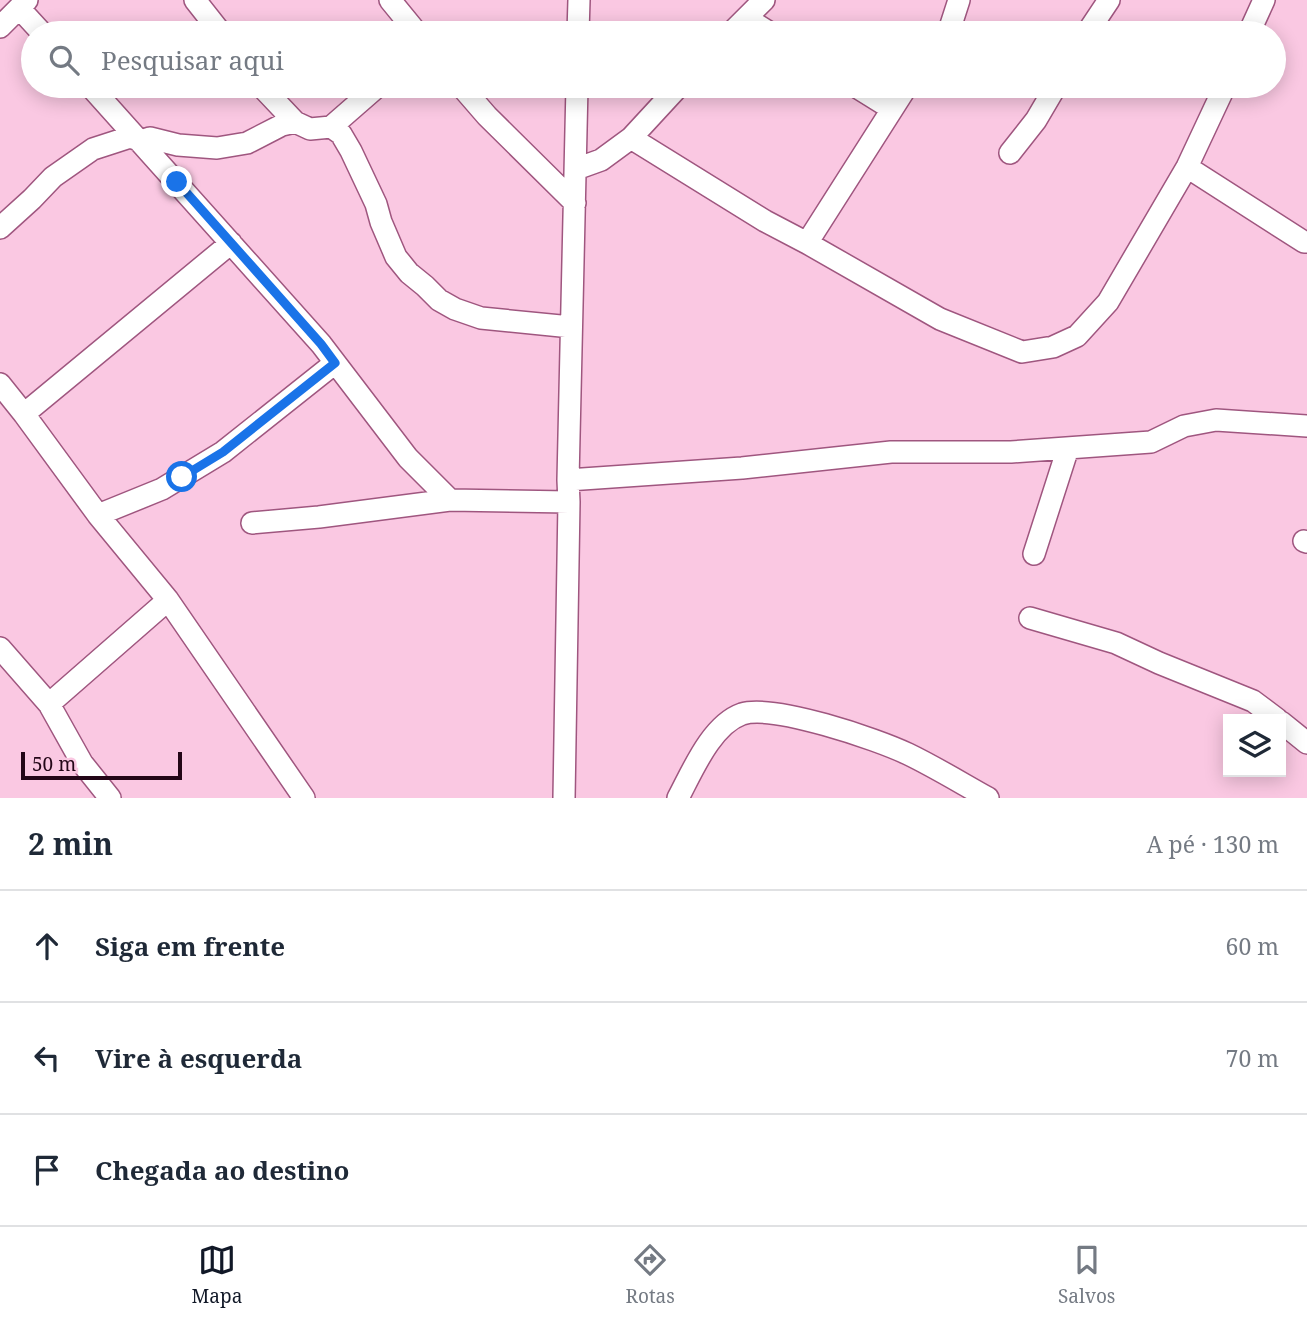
<!DOCTYPE html>
<html lang="pt">
<head>
<meta charset="utf-8">
<style>
  body { margin:0; font-family:"Noto Serif",serif; background:#f6f6f7; color:#1f2937 }
  .controls { position:absolute; right:21px; bottom:21px; display:grid; overflow:hidden; border-radius:0px; box-shadow:0 4px 18px #0003 }
  .controls button { width:63px; height:63px; display:grid; place-items:center; padding:0; border:0; border-bottom:2px solid #e0e1e3; background:#fff; color:#1f2937; font:35px sans-serif }
  .scale { position:absolute; left:21px; bottom:18px; width:161px; box-sizing:border-box; padding-left:7px; border:4px solid #230617; border-top:0; font-size:19px; line-height:24px; white-space:nowrap; color:#230617; -webkit-text-stroke:5px #fac8e2; paint-order:stroke }
  .stop { position:absolute; width:21px; height:21px; margin:-16px; border:5px solid #1a73e8; border-radius:50%; background:#fff }
  .stop.end { background:#1a73e8; border-color:#fff; box-shadow:0 2px 7px #0008 }
  .list { margin:0; padding:0; list-style:none }
  h2 { display:flex; justify-content:space-between; align-items:center; height:91px; margin:0; padding:0 28px; font-size:30px }
  h2 small { font-size:23px; font-weight:400; color:#747a83 }
  .list li { display:grid; grid-template-columns:46px 1fr auto; gap:21px; align-items:center; box-sizing:border-box; height:112px; padding:0 28px; border-top:2px solid #e0e1e3 }
  .list b { display:block; font-size:26px; white-space:nowrap }
  .list em { font-size:23px; font-style:normal; color:#747a83 }
  .icon { flex:none; width:38px; height:38px; fill:none; stroke:currentColor; stroke-width:2; stroke-linecap:round; stroke-linejoin:round }
  .map { position:relative; flex:none; width:1307px; height:798px; overflow:hidden }
  .search { position:absolute; background:#fff; box-shadow:0 4px 18px #0003; left:21px; right:21px; top:21px; height:77px; display:flex; align-items:center; gap:18px; box-sizing:border-box; padding:0 24px; border-radius:38px; color:#747a83; font-size:26px }
  .sheet { height:427px; background:#fff }
  nav { display:flex; justify-content:space-around; align-items:center; box-sizing:border-box; height:98px; border-top:2px solid #e0e1e3; background:#fff; font-size:19px; color:#747a83 }
  nav a { display:grid; justify-items:center; gap:4px }
  nav .on { color:#111827 }
  .map>svg:first-child { display:block }
</style>
</head>
<body>
<div class="map">
<svg width="1307" height="798" viewBox="0 0 1307 798">
  <rect width="100%" height="100%" fill="#fac8e2"/>
  <g fill="none" stroke-linecap="round" stroke-linejoin="round">
    <defs>
      <path id="minor" d="M195,0L221,33
        M390,0L417,33
        M19,8L42,33
        M746,18L770,33
        M0,27L27,0
        M949,31L959,0
        M578,33L579,0
        M731,33L764,0
        M1087,33L1109,0
        M1249,33L1264,0
        M90,86L321,344L408,458L450,500
        M261,86L295,122L310,129L331,127L378,86
        M461,86L487,116L575,203
        M855,86L892,109
        M331,127L341,134L351,151L376,204L381,222L396,257L409,273L425,286L439,300L455,309L481,318L571,327
        M631,138L765,221L807,243L940,319L1022,352L1053,347L1077,336L1108,302L1187,167L1225,86
        M1010,153L1036,120L1056,86
        M1187,167L1304,242H1307
        M576,169L601,160L631,138L679,86
        M0,228L32,199L53,177L93,149L130,137L141,141L150,138L178,145L217,148L247,143L282,125L295,122
        M807,243L907,86
        M0,384L24,414L98,515L168,600L304,798
        M24,414L231,243
        M568,480L742,468L891,452H1011L1151,442L1184,426L1216,420L1307,426
        M98,515L162,489L223,452L335,363
        M252,523L319,517L450,500L569,502
        M1304,541L1307,542
        M1034,554L1068,448
        M1030,618L1116,643L1159,663L1253,701L1277,719
        M0,648L49,704L82,763L110,798
        M49,704L168,600
        M1281,722L1307,743
        M564,798L569,502L568,480L577,86
        M678,798C692,772 711,725 742,714C773,704 877,739 908,754C935,767 961,783 988,798"/>
    </defs>
    <use href="#minor" stroke="#9f567f" stroke-width="24"/>
    <use href="#minor" stroke="#fff" stroke-width="21"/>
  </g>
  <g fill="none" stroke-linecap="round" stroke-linejoin="round">
    <path stroke="#1a73e8" stroke-width="9" d="M177,182L321,344L335,363L223,452L182,477"/>
  </g>
</svg>
<div class="controls">
<button><svg class="icon" aria-label="layers" viewBox="0 0 24 24"><path d="M12 4l9 5-9 5-9-5zM3 14l9 5 9-5"/></svg></button>
</div>
<div class="scale">50 m</div>
<div class="stop" style="left:182px;top:477px"></div>
<div class="stop end" style="left:177px;top:182px"></div>
<div class="search"><svg class="icon" aria-label="search" viewBox="0 0 24 24"><circle cx="10" cy="10" r="6"/><path d="M15 15l6 6"/></svg>Pesquisar aqui</div>
</div>
<section class="sheet">
<h2>2 min<small>A pé · 130 m</small></h2>
<ul class="list">
<li><svg class="icon" aria-label="ahead" viewBox="0 0 24 24"><path d="M12 20V5M6 11l6-6 6 6"/></svg><div><b>Siga em frente</b></div><em>60 m</em></li>
<li><svg class="icon" aria-label="left" viewBox="0 0 24 24"><path d="M17 20v-9H6M10 6l-5 5 5 5"/></svg><div><b>Vire à esquerda</b></div><em>70 m</em></li>
<li><svg class="icon" aria-label="arrive" viewBox="0 0 24 24"><path d="M6 21V4h12l-3 4 3 4H6"/></svg><div><b>Chegada ao destino</b></div></li>
</ul>
</section>
<nav>
<a class="on"><svg class="icon" aria-label="map" viewBox="0 0 24 24"><path d="M3 6l6-2 6 2 6-2v14l-6 2-6-2-6 2zM9 4v14M15 6v14"/></svg>Mapa</a>
<a><svg class="icon" aria-label="directions" viewBox="0 0 24 24"><path d="M12 3l9 9-9 9-9-9zM9 14v-3h6M13 9l2 2-2 2"/></svg>Rotas</a>
<a><svg class="icon" aria-label="saved" viewBox="0 0 24 24"><path d="M7 4h10v16l-5-4-5 4z"/></svg>Salvos</a>
</nav>
</body>
</html>
